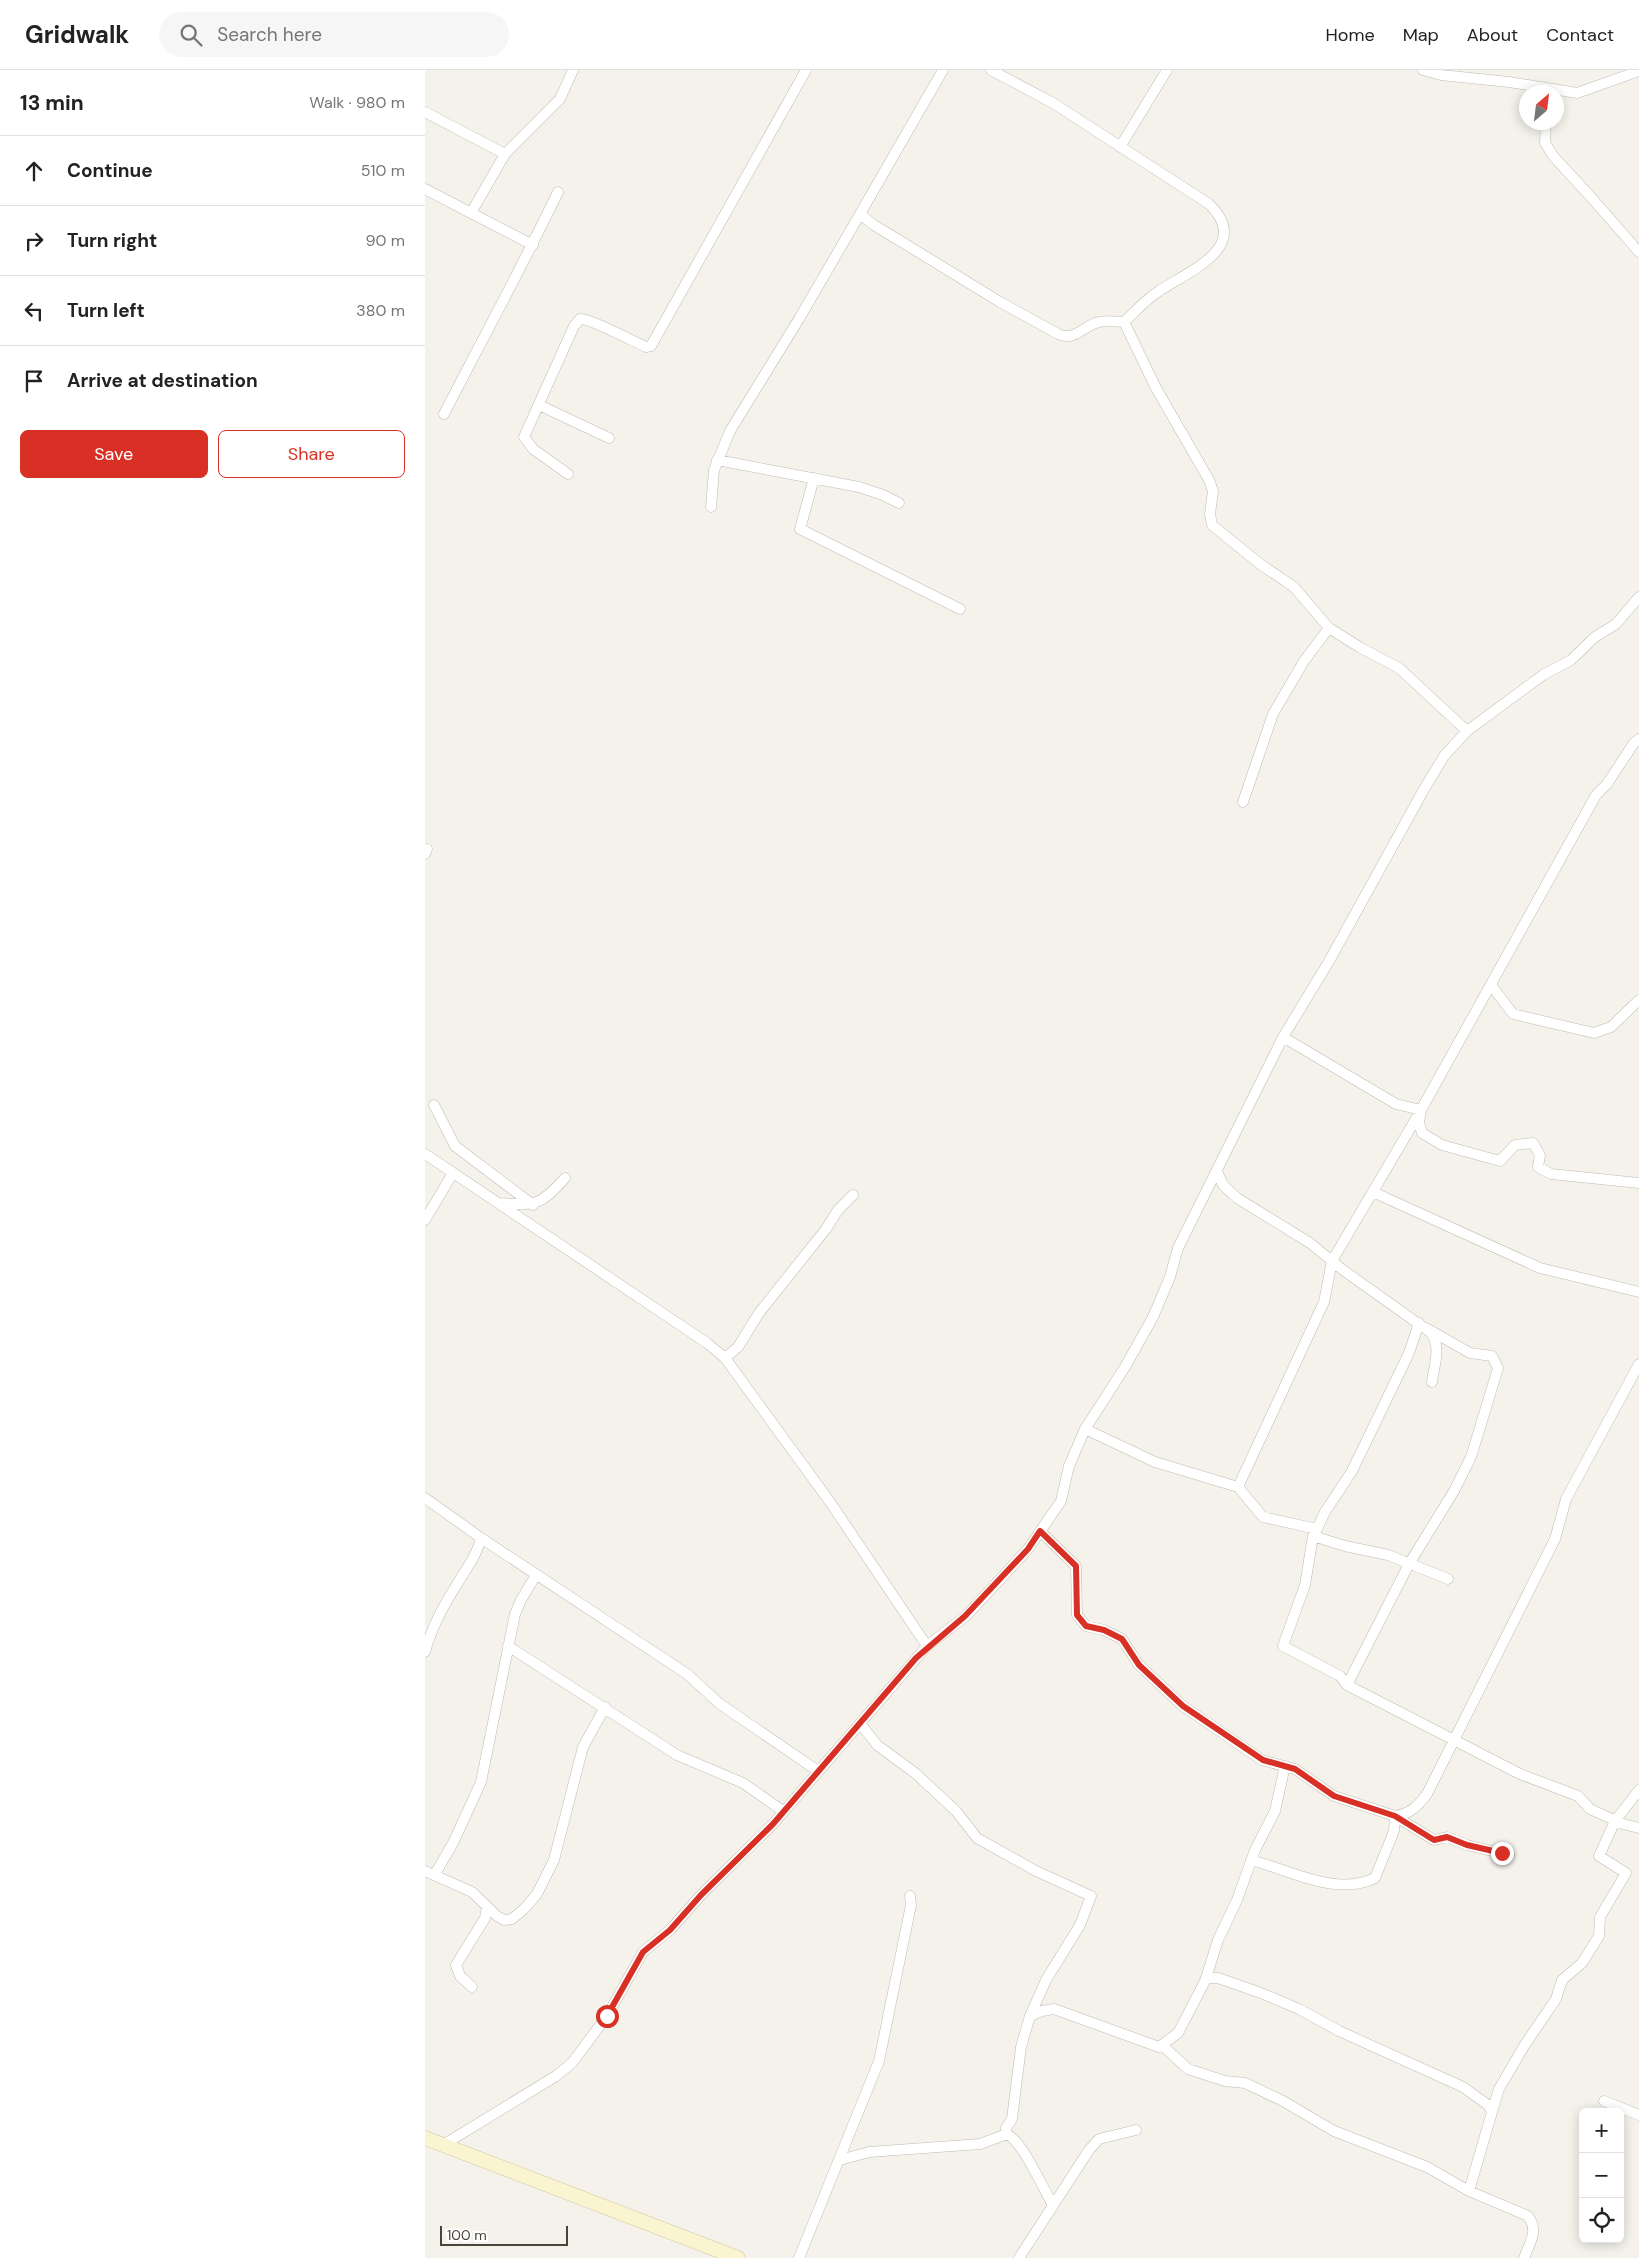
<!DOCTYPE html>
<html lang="en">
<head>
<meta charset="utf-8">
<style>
  body { margin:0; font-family:"DM Sans",sans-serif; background:#f6f6f6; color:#222 }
  .controls { position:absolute; right:15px; bottom:15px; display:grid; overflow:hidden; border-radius:8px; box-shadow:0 2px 12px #0003 }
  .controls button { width:45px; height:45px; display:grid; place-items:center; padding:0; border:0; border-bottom:1px solid #e0e0e0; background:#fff; color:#222; font:25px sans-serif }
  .compass { position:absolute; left:1094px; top:15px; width:45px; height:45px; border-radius:50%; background:#fff; box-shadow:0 2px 12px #0003; rotate:28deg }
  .scale { position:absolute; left:15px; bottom:12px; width:128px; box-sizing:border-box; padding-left:5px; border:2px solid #48443a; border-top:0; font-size:14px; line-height:18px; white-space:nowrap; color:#48443a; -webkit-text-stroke:4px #fff; paint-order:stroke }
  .stop { position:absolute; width:15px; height:15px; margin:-11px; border:4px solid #d93025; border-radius:50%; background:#fff }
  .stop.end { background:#d93025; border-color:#fff; box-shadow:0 1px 5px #0008 }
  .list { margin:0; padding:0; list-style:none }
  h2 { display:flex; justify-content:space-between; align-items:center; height:65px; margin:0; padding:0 20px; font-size:21px }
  h2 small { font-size:16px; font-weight:400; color:#767676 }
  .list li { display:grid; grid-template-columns:32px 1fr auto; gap:15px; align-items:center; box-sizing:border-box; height:70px; padding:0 20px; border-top:1px solid #e0e0e0 }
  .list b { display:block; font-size:19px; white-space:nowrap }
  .list em { font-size:16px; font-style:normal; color:#767676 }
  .actions { display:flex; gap:10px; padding:15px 20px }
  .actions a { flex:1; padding:11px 0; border:1px solid #d93025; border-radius:8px; text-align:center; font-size:18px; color:#d93025 }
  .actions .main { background:#d93025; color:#fff }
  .icon { flex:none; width:28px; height:28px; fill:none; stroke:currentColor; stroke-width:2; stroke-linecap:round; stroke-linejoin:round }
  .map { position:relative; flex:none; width:1214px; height:2188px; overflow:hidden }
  header { display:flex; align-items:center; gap:30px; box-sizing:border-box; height:70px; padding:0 25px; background:#fff; border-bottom:1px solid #e0e0e0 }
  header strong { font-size:24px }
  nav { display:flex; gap:28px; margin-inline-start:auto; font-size:18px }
  .search { width:350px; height:45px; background:#f6f6f6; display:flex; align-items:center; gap:12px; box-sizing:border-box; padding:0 18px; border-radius:28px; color:#767676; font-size:19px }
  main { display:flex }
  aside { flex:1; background:#fff }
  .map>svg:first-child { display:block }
</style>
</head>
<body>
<header>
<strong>Gridwalk</strong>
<div class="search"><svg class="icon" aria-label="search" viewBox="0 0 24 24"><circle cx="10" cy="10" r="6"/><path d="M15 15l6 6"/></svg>Search here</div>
<nav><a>Home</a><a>Map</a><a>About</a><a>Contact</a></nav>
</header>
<main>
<aside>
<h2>13 min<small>Walk · 980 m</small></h2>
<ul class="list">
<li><svg class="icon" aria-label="ahead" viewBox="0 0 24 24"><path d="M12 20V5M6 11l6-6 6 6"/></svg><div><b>Continue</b></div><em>510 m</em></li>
<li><svg class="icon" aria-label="right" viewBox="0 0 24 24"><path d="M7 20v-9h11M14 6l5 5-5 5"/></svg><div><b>Turn right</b></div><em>90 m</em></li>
<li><svg class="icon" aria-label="left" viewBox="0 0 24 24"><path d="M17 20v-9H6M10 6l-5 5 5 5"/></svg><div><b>Turn left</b></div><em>380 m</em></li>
<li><svg class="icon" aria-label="arrive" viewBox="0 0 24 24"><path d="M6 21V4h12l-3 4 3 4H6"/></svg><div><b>Arrive at destination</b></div></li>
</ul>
<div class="actions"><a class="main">Save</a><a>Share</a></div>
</aside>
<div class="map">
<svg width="1214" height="2188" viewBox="0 0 1214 2188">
  <rect width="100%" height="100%" fill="#f4f2eb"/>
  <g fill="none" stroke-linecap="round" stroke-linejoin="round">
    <defs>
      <path id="street" d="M518,0L435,144L449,155L575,232L633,264C650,272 659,255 674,252C682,250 691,252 699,252C710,242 721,229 734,221C764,201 828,177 784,134L628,33L566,0
        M998,0L1016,5L1084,12L1152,23L1214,1
        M0,42L80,84
        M1121,52L1120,73L1129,87L1165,126L1214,182
        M695,77L742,0
        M0,119L46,143L80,84L135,29L148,0
        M46,143L108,175
        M699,252L731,318L784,410L788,421L785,444L787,455L835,494L869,517L904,558L936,578L974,598L1042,661L1118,605L1146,590L1170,567L1191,554L1214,527
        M114,335L184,368
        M19,344C57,270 97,197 133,122
        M292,390L434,417L458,425L474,433
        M143,404L108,379L99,367L149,256L155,249C164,248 208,271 221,277L226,276L381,0
        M389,408L375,459L535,539
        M286,437L289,400L305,361L374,249L435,144
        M818,732L848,644L879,591L904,558
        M0,784L2,779
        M1066,915L1088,944L1169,963L1186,957L1214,930
        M858,967L971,1034L996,1040L994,1053L997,1063L1017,1075L1075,1091L1090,1075L1108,1073L1115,1085L1113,1097L1126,1104L1214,1113
        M9,1035L30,1076L108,1135
        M0,1084L282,1273L300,1288L405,1432L502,1576
        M792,1101L798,1115L812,1128L885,1173L918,1200L1005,1262C1017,1275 1009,1296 1007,1312
        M948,1122L1115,1198L1214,1222
        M73,1133C111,1135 114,1137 140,1108
        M0,1150L28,1103
        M300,1288L313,1277L334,1243L401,1159L413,1140L428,1125
        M660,1359L730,1392L813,1417L899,1232L907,1191L996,1040L1171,725L1182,714L1209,673L1214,669
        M813,1417L838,1447L892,1459L900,1442L927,1401L984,1283L994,1253
        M0,1428L56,1468L262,1604L295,1634L393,1701
        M615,1461L651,1496L652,1545L661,1556L679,1560L697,1569L714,1595L758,1636L837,1690L870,1699L909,1726L970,1746L1009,1770L1022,1767L1042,1775L1084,1785
        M891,1462L888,1466L920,1476L963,1485L1023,1509
        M888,1466L880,1515L858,1576L915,1606L922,1615L1095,1704L1153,1726L1165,1739L1198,1754L1214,1758
        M83,1576L252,1685L318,1713L358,1741
        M0,1582C6,1559 18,1536 31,1516C40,1500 52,1486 56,1468
        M922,1615L984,1494L1029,1421L1046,1387L1073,1298L1067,1286L1045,1283L1001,1258
        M435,1653L452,1675L490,1703L531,1741L552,1768L611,1801L666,1826L655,1855L621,1910L605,1946L596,1977L587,2049L581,2058L582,2064C598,2072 617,2117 628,2135
        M826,1790C865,1800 911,1827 950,1808L969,1761L970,1746C985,1744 993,1736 1002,1724L1130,1469L1141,1429L1214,1294
        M0,1801L47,1822L72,1846L79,1850L87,1849L99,1839L112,1824L129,1790L158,1677L180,1637
        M10,1804L28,1773L56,1712L90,1544L96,1530L111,1505
        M781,1908H793L836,1923L874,1939L914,1961L1038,2017L1063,2035L1067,2042L1044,2121
        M47,1917L35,1906L31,1895L60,1848L62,1837
        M605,1946L617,1941L629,1939L734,1977L753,1963L780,1911L793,1870L812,1830L830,1780L850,1741L860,1696
        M737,1975L763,1999L800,2011L820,2013L858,2031L909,2061L1002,2097L1044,2121L1103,2146C1114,2161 1105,2172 1099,2188
        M1179,2031L1214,2045
        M1067,2042L1074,2019L1099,1976L1131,1929L1137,1910L1157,1893L1174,1866L1175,1847L1201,1803L1174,1786L1190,1751L1214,1720
        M18,2075L131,2006L147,1993L182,1946L218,1882L245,1860L276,1825L348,1754L502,1576L541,1546L603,1479L636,1431L644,1396L660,1359L700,1297L728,1247L745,1207L753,1178L858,967L903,893L998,721L1019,686L1042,661
        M415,2090L444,2082L555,2074L582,2064
        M374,2188L454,1991L486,1835L485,1826
        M594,2188L664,2080L674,2069L711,2060"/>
      <path id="secondary" d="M0,2068L313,2188"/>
    </defs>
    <use href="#street" stroke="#bfbbaf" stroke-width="11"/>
    <use href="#secondary" stroke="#cfc89f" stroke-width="15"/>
    <use href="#street" stroke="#fff" stroke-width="10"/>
    <use href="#secondary" stroke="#faf4d0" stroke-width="14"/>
  </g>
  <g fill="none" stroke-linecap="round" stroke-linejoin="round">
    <path stroke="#d93025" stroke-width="6" d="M182,1946L218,1882L245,1860L276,1825L348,1754L491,1588L540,1546L603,1479L615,1461L651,1496L652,1545L661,1556L679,1560L697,1569L714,1595L758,1636L838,1690L870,1699L909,1726L970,1746L1009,1770L1022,1767L1042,1775L1077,1783"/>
  </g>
</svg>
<div class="controls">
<button>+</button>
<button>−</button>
<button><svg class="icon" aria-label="locate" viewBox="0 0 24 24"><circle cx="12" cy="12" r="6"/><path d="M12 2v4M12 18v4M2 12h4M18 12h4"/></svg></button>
</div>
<svg class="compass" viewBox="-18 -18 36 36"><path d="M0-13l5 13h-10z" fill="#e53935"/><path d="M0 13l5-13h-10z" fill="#767676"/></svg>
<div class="scale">100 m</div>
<div class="stop" style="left:182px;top:1946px"></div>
<div class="stop end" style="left:1077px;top:1783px"></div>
</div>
</main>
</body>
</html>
